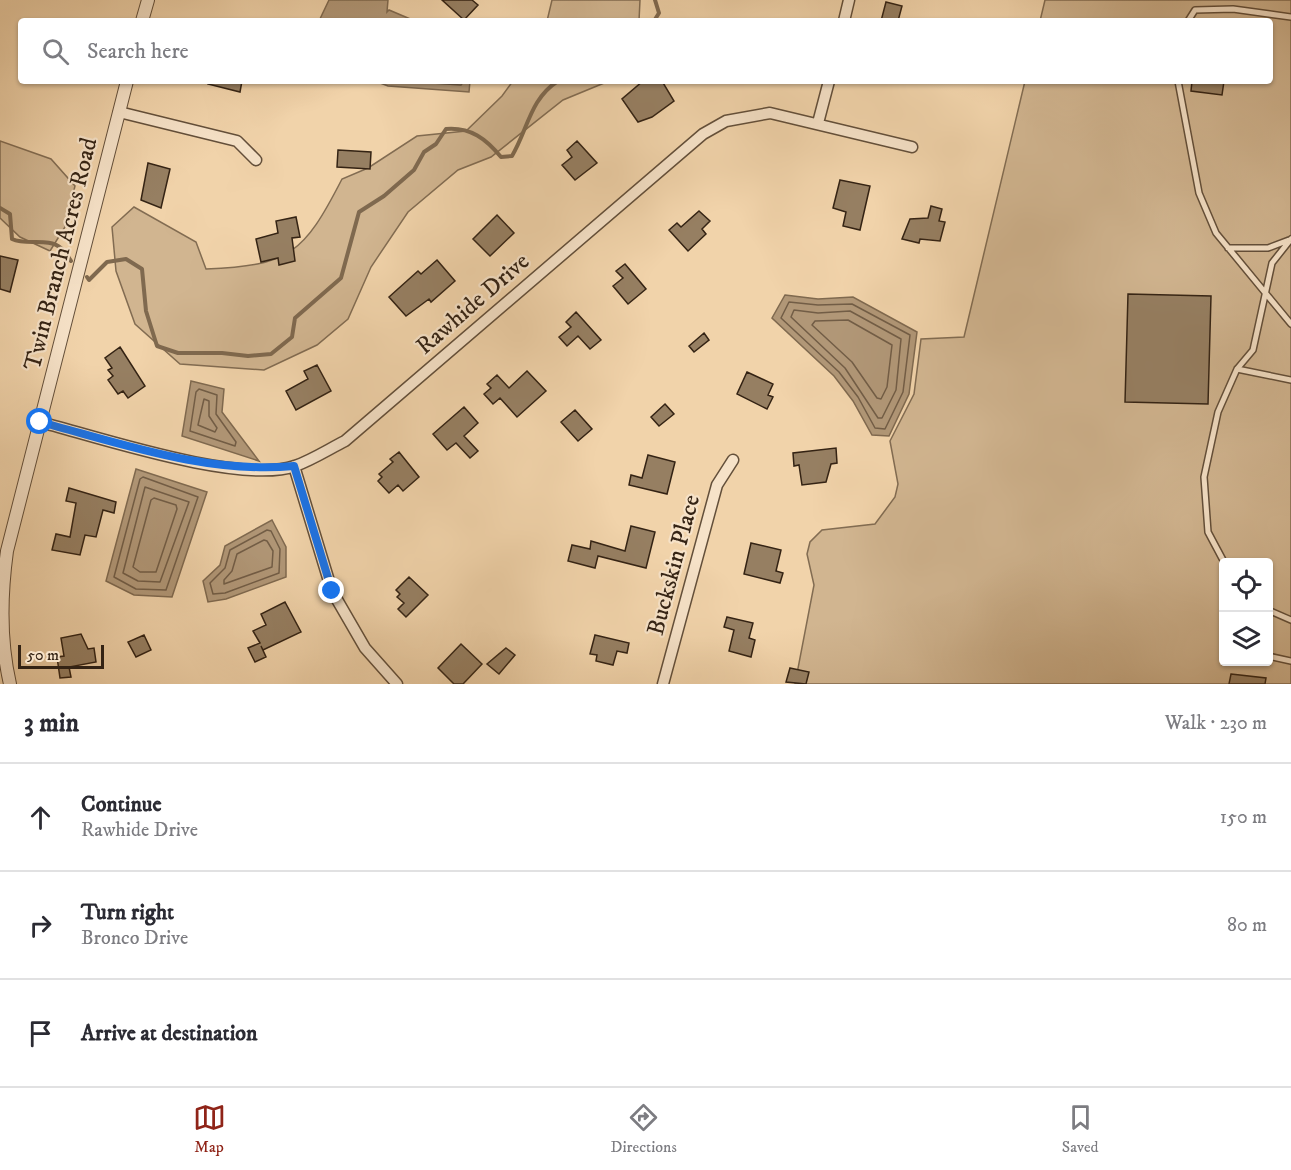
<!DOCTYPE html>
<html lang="en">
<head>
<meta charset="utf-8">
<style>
  body { margin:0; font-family:"IM FELL DW Pica",serif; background:#f2f2f3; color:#2b2b33 }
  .controls { position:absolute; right:18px; bottom:18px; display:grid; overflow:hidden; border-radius:6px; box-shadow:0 2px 4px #0004 }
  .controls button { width:54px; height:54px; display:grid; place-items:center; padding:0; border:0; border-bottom:2px solid #e1e1e2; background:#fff; color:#2b2b33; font:30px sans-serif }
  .scale { position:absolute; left:18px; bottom:15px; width:86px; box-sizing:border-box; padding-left:6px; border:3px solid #342314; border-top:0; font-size:16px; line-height:21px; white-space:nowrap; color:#342314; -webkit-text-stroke:4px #f6e2c8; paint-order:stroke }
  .stop { position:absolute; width:18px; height:18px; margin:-14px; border:4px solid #1a73e8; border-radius:50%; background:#fff }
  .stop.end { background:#1a73e8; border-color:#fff; box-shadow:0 2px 6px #0008 }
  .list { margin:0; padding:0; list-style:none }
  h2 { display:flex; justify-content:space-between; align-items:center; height:78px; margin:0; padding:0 24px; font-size:26px }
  h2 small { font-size:20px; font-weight:400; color:#7c7c81 }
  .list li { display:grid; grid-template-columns:39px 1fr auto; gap:18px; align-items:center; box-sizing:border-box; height:108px; padding:0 24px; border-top:2px solid #e1e1e2 }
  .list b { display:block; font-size:22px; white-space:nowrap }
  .list p { margin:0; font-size:20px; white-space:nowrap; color:#7c7c81 }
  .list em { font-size:20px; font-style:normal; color:#7c7c81 }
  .icon { flex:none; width:33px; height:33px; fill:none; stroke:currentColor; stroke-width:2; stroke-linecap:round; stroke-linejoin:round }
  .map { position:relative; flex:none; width:1291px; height:684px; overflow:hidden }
  .search { position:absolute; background:#fff; box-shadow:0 2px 4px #0004; left:18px; right:18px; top:18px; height:66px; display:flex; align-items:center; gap:15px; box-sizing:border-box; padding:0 21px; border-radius:6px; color:#7c7c81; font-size:22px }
  .sheet { height:402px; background:#fff }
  nav { display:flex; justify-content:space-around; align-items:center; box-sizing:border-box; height:84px; border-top:2px solid #e1e1e2; background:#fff; font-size:16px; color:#7c7c81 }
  nav a { display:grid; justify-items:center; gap:3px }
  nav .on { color:#8f2418 }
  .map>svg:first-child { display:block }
</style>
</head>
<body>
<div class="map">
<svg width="1291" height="684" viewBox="0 0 1291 684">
  <rect width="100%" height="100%" fill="#f1d3aa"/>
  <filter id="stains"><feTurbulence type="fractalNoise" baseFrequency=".00333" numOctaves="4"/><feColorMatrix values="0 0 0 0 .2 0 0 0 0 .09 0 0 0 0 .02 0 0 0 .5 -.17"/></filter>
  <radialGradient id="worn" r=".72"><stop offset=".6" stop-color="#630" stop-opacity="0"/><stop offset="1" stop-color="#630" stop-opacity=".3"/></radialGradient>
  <path fill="#d1b590" stroke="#826c52" stroke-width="1.5" fill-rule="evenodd" d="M552,0H640L639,21H547Z
    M1045,0H1291V684H795L814,585L807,554L810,542L822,530L875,524L895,497L898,484L890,441L914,394L921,339L964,337L1025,81H1270V21H1040ZM1224,562H1268V662H1224Z
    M513,81H609L563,100L491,157L458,170L408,212L371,267L348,319L317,345L264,370L180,364L135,324L116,271L112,227L134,207L196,242L206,269C290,266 304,253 342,179L368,168L417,136L466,131L502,96Z
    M0,141L51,159L75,186L65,227L50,251L20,237L0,218Z"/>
  <path fill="#b19777" stroke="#7f694f" stroke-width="1.5" d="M329,0H388L387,12L389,10L415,21H319Z
    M375,81H470L469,92L388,86Z
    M785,295L818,299L853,297L917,332L909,394L889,436L872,435L853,401L834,376L772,318Z
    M191,381L224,389L222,412L259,461L182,436Z
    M136,469L207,492L172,597L134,595L106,581Z
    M272,520L286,547V577L226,599L208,602L203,581L220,565L225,546Z"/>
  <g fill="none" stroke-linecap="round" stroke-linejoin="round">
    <path stroke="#725d46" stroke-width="1.5" d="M403,81L461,85L464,81
      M789,302L818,305L852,304L910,335L903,392L885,429L875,428L858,397L839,372L781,318Z
      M794,310L818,313L850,311L901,339L896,390L882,418H878L845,368L791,317Z
      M848,320L892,345L887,387L881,399L877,398L852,362L812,325L815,321Z
      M199,389L217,395L216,414L236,442L235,446L190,431L196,392Z
      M204,399L209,401V416L217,428L215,432L198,425Z
      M143,477L198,497L166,590L136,589L114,577L140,479Z
      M145,487L189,502L160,582L138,581L123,573Z
      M154,498L176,505L177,509L156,572H140L133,567L151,500Z
      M267,530L271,531L280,549L279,573L225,593L213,594L210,583L225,568L230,550Z
      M264,540L267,541L273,551L272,567L224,584V580L232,571L237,554Z"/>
    <path stroke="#7f694f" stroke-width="4" d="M654,21L659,13L655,0
      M0,208L10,214L12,239C27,246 48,237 61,248C65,251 68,257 71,261
      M87,277L89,280L107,262L126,259L142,269L146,311L157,346L178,353H222L248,356L271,354L292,337L295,318L341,278L359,212L384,196L414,170L424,152L436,144L446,129C471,127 486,139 501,157L512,156C528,129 530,99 558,81"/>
  </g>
  <path fill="#967f62" stroke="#342314" stroke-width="1.5" d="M442,0H472L478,5L464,20Z
    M886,2L902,6L898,21H881Z
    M209,81H242L240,92L208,84Z
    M643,81H662L674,101L652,117L638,122L622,99Z
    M1192,81H1224L1222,95L1191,91Z
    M577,141L597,163L575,180L562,165L572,157L567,150Z
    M338,150L371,152L370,169L337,167Z
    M148,163L170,169L161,208L141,200Z
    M840,180L870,186L860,230L843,226L846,212L833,208Z
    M931,206L942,209L939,221L945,222L940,241L920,239L919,243L902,239L910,219L928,218Z
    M699,211L710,221L702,229L706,234L688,251L669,230L677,223L681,227Z
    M497,215L514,233L490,256L473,239Z
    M296,217L300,237L292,238L295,261L279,265L278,258L261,262L256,239L278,233L276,221Z
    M0,256L18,260L10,292L0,289Z
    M437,260L455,281L431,302L429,299L406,316L389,297L418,271L421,274Z
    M625,264L646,289L628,304L613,286L623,278L616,271Z
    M1128,294L1211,296L1208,404L1125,402Z
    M576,312L601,340L590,349L578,336L567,346L559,337L571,327L566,322Z
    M704,333L709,340L694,352L689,346Z
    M120,347L145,386L128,398L123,391L118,394L108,380L113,376L108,370L112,368L105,358Z
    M317,365L331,391L296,410L286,391L308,379L304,371Z
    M527,371L546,391L517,417L500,398L493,404L484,394L491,388L487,384L497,375L509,388Z
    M747,372L773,384L768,395L773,397L767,409L737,394Z
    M665,404L674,414L659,426L651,417Z
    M464,407L478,423L464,436L478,451L470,458L456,443L447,450L433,434Z
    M575,410L592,429L578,441L561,422Z
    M836,448L837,463L831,464L826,482L802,485L799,465L794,466L793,453Z
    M399,452L419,477L403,491L398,485L389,493L378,481L382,477L379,474L393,462L390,459Z
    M648,455L675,462L667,494L629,485L631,475L642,478Z
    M69,488L116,502L114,513L103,510L96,537L85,535L80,555L52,550L56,534L70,537L76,503L66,501Z
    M631,526L655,532L646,568L598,556L595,568L568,561L572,545L590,549L591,541L625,551Z
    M751,543L781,550L776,571L783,573L780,583L744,574Z
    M409,577L428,595L406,617L398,609L404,603L397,597L400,594L396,590Z
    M285,602L301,632L263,650L261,646L266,657L255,662L248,648L260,643L253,631L266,625L261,614Z
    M727,617L753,623L749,638L755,640L751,657L729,651L734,630L724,627Z
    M81,634L88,649L94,648L96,662L69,667L71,677L60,678L57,657L64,656L61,638Z
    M144,635L151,650L136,657L128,642Z
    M595,635L629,643L627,653L617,651L613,665L596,661L597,655L590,654Z
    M461,644L482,664L463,684H454L438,668Z
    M506,648L515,655L499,674L487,664Z
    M790,668L809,672L806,684L786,682Z
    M1231,674L1266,678L1265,684H1229Z"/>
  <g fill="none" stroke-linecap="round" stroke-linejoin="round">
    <defs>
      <path id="service" d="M1188,21L1195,10L1233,9L1291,17
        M1178,81L1199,193L1216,233L1291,324
        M1228,248H1268L1289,240
        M1237,369L1291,380
        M1224,562L1208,532L1204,477L1218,412L1237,369L1253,350L1272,263L1291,239
        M1268,610L1291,620
        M1268,656L1291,661"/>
      <path id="minor" d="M844,21L849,0
        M119,112L237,141L256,160
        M818,123L829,81
        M40,422C98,437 241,485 295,466C312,460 329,449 345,441L703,134L726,121L770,113L912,147
        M294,466L332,591L365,648L397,684
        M663,684L717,485L733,460"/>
      <path id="tertiary" d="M142,21L148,0
        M10,684C0,641 1,595 7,551L127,81"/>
    </defs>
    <use href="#service" stroke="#634f3a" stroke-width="8"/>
    <use href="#minor" stroke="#634f3a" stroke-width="13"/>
    <use href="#tertiary" stroke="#634f3a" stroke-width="14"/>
    <use href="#service" stroke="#f6e2c8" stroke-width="5"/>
    <use href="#minor" stroke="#f6e2c8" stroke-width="10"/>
    <use href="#tertiary" stroke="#f6e2c8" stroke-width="12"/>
  </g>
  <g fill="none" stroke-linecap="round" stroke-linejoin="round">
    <path stroke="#1a73e8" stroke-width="8" d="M40,422C123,444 207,474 294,466L332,591"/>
  </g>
  <g text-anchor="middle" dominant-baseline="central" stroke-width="4.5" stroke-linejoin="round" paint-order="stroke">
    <g font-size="24" fill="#342314" stroke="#f6e2c8">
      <text transform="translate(61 254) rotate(-76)">Twin Branch Acres Road</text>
      <text transform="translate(473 304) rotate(-41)">Rawhide Drive</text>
      <text transform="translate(674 565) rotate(-75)">Buckskin Place</text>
    </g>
  </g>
  <rect width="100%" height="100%" filter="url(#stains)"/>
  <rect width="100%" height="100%" fill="url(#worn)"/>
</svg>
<div class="controls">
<button><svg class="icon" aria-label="locate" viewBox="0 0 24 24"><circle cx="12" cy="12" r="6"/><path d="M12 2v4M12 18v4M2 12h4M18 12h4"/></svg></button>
<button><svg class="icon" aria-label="layers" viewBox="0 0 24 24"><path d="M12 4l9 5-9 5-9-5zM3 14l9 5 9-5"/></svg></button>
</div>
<div class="scale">50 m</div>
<div class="stop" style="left:40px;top:422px"></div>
<div class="stop end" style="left:332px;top:591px"></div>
<div class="search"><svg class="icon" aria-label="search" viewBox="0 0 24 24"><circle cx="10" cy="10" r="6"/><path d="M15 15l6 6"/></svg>Search here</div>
</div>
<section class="sheet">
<h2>3 min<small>Walk · 230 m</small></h2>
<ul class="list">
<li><svg class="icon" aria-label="ahead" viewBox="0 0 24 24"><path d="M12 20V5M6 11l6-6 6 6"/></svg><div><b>Continue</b><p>Rawhide Drive</p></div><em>150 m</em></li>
<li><svg class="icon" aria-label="right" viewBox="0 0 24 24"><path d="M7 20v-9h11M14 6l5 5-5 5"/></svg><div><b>Turn right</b><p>Bronco Drive</p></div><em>80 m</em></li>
<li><svg class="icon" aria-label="arrive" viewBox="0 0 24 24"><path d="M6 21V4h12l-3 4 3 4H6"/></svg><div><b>Arrive at destination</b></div></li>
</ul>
</section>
<nav>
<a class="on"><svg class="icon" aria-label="map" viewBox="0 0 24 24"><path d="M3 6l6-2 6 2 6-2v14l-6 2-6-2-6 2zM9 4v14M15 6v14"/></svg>Map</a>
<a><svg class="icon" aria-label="directions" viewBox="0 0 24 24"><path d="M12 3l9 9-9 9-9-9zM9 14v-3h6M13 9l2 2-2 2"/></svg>Directions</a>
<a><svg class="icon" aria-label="saved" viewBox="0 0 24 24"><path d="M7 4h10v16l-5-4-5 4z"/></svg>Saved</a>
</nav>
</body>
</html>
